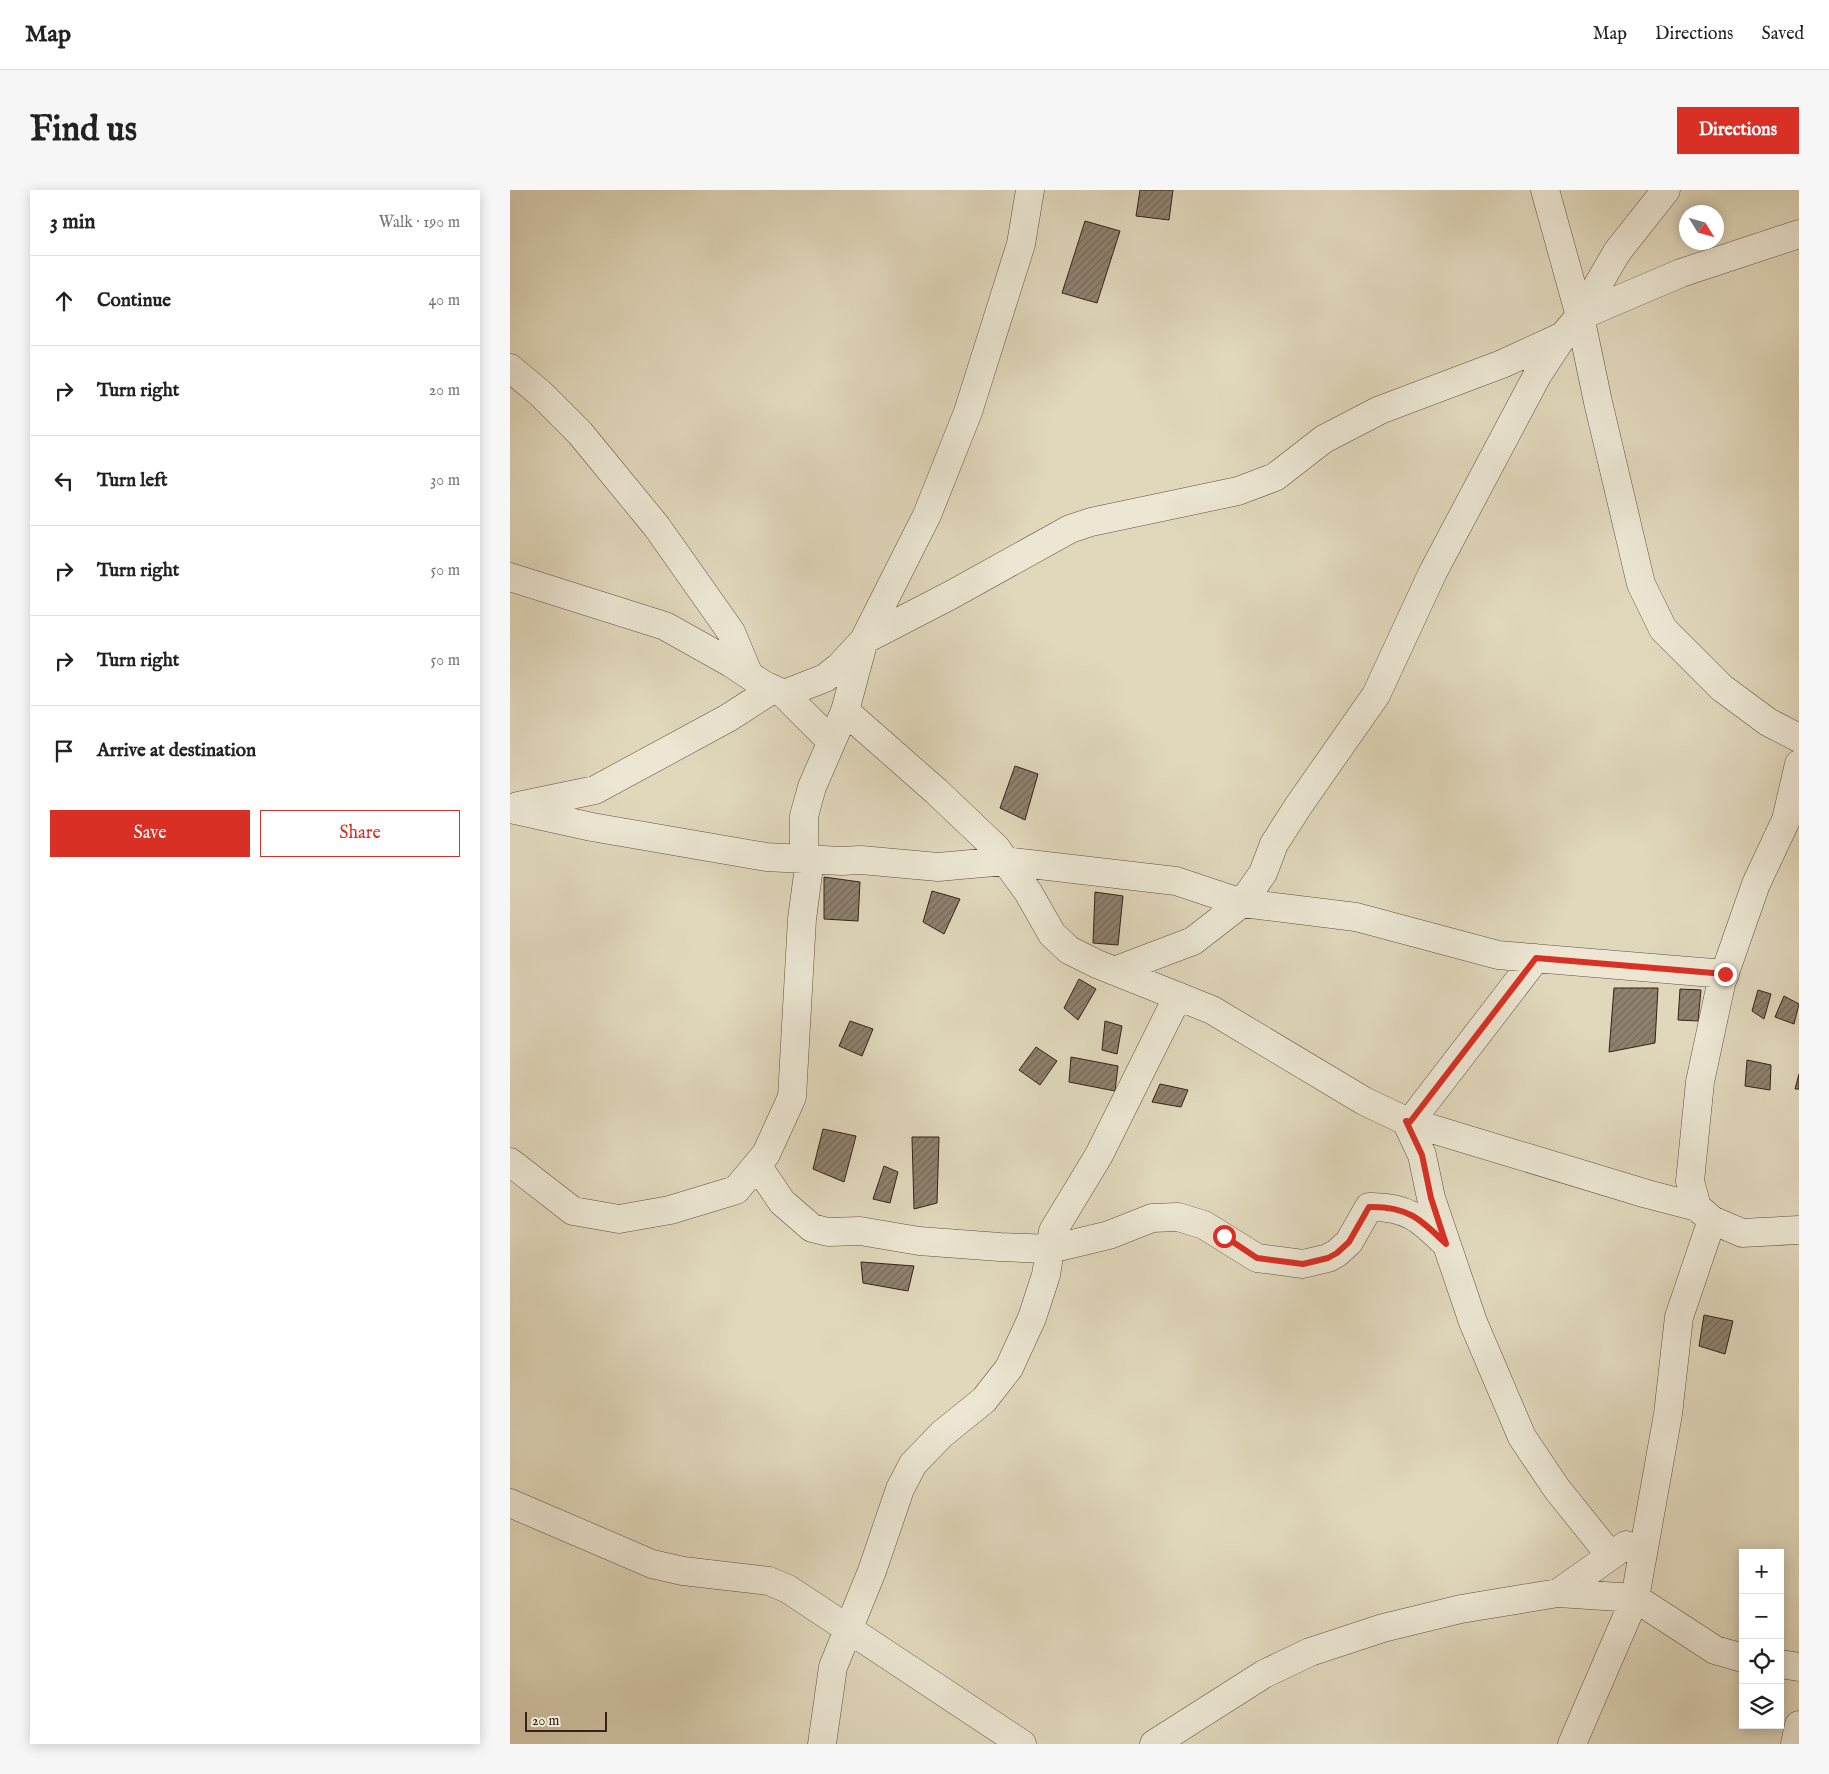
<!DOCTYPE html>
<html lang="en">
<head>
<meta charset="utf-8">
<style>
  body { margin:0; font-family:"IM FELL English",serif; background:#f6f6f6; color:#222 }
  .controls { position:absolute; right:15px; bottom:15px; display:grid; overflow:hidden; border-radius:0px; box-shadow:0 2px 12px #0003 }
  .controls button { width:45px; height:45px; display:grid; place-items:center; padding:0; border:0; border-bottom:1px solid #e0e0e0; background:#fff; color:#222; font:25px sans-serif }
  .compass { position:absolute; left:1169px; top:15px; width:45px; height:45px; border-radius:50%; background:#fff; box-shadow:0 2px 12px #0003; rotate:127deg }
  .scale { position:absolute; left:15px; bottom:12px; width:82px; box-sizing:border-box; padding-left:5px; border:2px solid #352219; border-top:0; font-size:14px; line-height:18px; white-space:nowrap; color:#352219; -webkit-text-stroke:4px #ece6d3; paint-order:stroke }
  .stop { position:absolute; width:15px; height:15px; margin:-11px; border:4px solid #d93025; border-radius:50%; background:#fff }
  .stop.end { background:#d93025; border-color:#fff; box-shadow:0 1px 5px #0008 }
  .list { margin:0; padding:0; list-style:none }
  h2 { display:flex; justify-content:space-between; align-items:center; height:65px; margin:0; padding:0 20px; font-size:21px }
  h2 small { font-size:16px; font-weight:400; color:#767676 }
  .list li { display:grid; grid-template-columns:32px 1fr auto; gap:15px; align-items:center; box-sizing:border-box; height:90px; padding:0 20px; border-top:1px solid #e0e0e0 }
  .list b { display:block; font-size:19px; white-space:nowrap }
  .list em { font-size:16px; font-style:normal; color:#767676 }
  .actions { display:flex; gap:10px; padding:15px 20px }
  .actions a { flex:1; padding:11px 0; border:1px solid #d93025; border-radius:0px; text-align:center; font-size:18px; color:#d93025 }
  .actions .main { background:#d93025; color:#fff }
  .icon { flex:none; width:28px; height:28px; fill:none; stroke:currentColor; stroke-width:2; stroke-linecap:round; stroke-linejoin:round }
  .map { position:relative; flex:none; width:1289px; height:1554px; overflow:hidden; border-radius:0px }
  header { display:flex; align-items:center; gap:30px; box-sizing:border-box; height:70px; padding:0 25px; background:#fff; border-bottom:1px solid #e0e0e0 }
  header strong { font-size:24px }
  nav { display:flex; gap:28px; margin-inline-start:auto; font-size:18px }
  .intro { display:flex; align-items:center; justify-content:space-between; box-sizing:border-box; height:120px; padding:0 30px }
  h1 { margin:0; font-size:35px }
  .button { padding:12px 22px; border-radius:0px; background:#d93025; color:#fff; font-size:18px; font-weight:700 }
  main { display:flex; gap:30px; padding:0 30px }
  aside { flex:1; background:#fff; border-radius:0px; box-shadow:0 2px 12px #0003 }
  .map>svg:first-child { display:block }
</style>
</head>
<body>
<header>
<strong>Map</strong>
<nav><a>Map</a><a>Directions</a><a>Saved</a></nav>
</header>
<div class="intro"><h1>Find us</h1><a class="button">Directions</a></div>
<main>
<aside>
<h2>3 min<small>Walk · 190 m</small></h2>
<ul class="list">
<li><svg class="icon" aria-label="ahead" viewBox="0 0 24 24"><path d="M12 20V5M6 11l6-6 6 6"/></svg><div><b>Continue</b></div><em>40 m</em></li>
<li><svg class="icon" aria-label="right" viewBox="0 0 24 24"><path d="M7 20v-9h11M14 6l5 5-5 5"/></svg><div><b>Turn right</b></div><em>20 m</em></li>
<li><svg class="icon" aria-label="left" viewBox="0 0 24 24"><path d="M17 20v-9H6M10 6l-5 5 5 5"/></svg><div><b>Turn left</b></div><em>30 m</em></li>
<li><svg class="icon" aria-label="right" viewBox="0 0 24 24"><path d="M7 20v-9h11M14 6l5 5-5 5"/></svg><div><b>Turn right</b></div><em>50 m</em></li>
<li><svg class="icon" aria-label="right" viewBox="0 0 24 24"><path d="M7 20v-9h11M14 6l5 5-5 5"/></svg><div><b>Turn right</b></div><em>50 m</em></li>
<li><svg class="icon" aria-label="arrive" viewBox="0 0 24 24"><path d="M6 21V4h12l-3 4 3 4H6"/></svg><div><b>Arrive at destination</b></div></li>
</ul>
<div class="actions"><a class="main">Save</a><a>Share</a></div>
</aside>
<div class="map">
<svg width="1289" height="1554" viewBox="0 0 1289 1554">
  <defs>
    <pattern id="building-hatch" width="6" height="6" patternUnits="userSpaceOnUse" patternTransform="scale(1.25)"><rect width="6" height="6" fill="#8e816e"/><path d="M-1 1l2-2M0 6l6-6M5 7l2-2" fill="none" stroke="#75695a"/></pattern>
  </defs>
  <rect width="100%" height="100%" fill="#e1d8bc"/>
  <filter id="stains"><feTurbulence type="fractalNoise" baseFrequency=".004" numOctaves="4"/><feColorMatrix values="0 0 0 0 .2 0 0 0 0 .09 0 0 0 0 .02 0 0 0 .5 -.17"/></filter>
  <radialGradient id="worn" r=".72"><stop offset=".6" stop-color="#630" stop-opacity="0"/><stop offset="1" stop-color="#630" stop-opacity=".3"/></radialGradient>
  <path fill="url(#building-hatch)" stroke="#352219" d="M630,0H663L659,30L626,26Z
    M575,31L610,41L587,113L552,103Z
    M505,576L528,584L515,630L490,618Z
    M314,687L350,692L348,731L314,729Z
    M422,701L450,709L434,744L413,732Z
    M585,702L613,706L608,755L583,753Z
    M569,789L586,799L568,830L554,818Z
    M1104,798H1148L1145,853L1099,862Z
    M1170,799L1191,800L1188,831L1168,830Z
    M1248,800L1261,804L1254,829L1242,821Z
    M1274,806L1289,814L1284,834L1265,827Z
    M340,831L363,839L352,866L329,856Z
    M595,831L612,836L607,864L592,860Z
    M526,857L547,871L530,895L509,880Z
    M561,867L608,876L605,901L559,892Z
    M1237,870L1261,875L1260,900L1235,896Z
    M1289,884V899H1285Z
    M650,894L678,900L671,917L642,912Z
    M313,939L346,946L334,992L303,979Z
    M402,947H429L427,1013L404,1019Z
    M374,976L388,982L380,1013L363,1009Z
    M351,1072L404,1076L398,1101L353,1093Z
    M1194,1125L1223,1131L1215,1164L1189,1156Z"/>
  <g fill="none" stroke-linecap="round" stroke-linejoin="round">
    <defs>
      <path id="minor" d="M1035,0L1070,126L1088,212L1131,394L1153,439L1212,498L1258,532L1289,548
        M1070,126L1171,83L1289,44
        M0,178L31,204L70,243L147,337L221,442L239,485
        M0,387L155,436L221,473L254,495L274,504L321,551
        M274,504L315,488L329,477L354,450L441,405L560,339L581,332L728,301L765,287L814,249L870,220L992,174L1053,146L1070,126L1107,62L1156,0
        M335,521L426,601L486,658L518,702L542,744L559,760L587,774L702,820L854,911L896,931L1137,1004L1187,1017L1202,1030L1232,1043L1289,1040
        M8,616L85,600L218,528L263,499
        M0,619L82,637L256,667L332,671L351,670L428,677L495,671L666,691L732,713L846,727L988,765L1215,784
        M604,781L683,751L732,713L753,683L764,654L789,615L866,505L923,382L1028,184L1053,146
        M896,931L912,965L921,1008L963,1132L1012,1247L1047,1299L1100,1365
        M900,932L1026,768
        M0,972L63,1021L109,1029L160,1020L226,1000L256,964L282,907L292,729L300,669L294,660V626L302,597L335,521L354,450L417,325L458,222L511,54L520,0
        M247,975L272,1012L302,1038L318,1042L350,1041L409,1051L490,1057L541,1059L599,1045L642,1028L668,1027L694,1035L747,1068L793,1074L818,1068L827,1063L839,1052L859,1017C897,1016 911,1029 936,1054
        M1187,1017L1180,991L1190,892L1211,794L1246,694L1276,630L1289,574
        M0,1313L142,1374L173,1381L259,1391L278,1399L512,1554
        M1048,1403L1116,1355
        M1270,1474L1289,1477
        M312,1554L323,1477L362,1381L390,1299L403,1274L432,1244L474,1210L499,1178L522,1128L536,1085L543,1041L589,965L668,806
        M644,1554L754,1484L800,1462L873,1438L951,1419L1048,1403L1125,1408L1205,1460L1233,1468
        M1062,1554L1125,1408L1158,1224L1169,1127L1202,1030
        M1285,1554L1289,1535"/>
    </defs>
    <use href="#minor" stroke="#605042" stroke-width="29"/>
    <use href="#minor" stroke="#ece6d3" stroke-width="28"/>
  </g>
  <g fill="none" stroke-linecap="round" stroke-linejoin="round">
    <path stroke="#d93025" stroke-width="6" d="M714,1046L747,1068L793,1074L818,1068L827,1063L839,1052L859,1017C897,1016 911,1029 936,1054L921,1008L912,965L896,931L900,932L1026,768L1215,784"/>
  </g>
  <rect width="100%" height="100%" filter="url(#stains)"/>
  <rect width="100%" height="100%" fill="url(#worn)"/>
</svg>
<div class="controls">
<button>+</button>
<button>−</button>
<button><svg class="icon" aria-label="locate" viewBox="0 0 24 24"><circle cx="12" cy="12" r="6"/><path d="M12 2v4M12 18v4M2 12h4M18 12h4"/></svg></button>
<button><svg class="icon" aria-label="layers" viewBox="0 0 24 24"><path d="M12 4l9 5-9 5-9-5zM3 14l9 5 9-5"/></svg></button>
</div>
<svg class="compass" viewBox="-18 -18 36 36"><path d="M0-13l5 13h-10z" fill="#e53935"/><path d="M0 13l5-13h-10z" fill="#767676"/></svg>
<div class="scale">20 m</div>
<div class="stop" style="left:714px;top:1046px"></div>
<div class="stop end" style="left:1215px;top:784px"></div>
</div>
</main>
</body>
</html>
